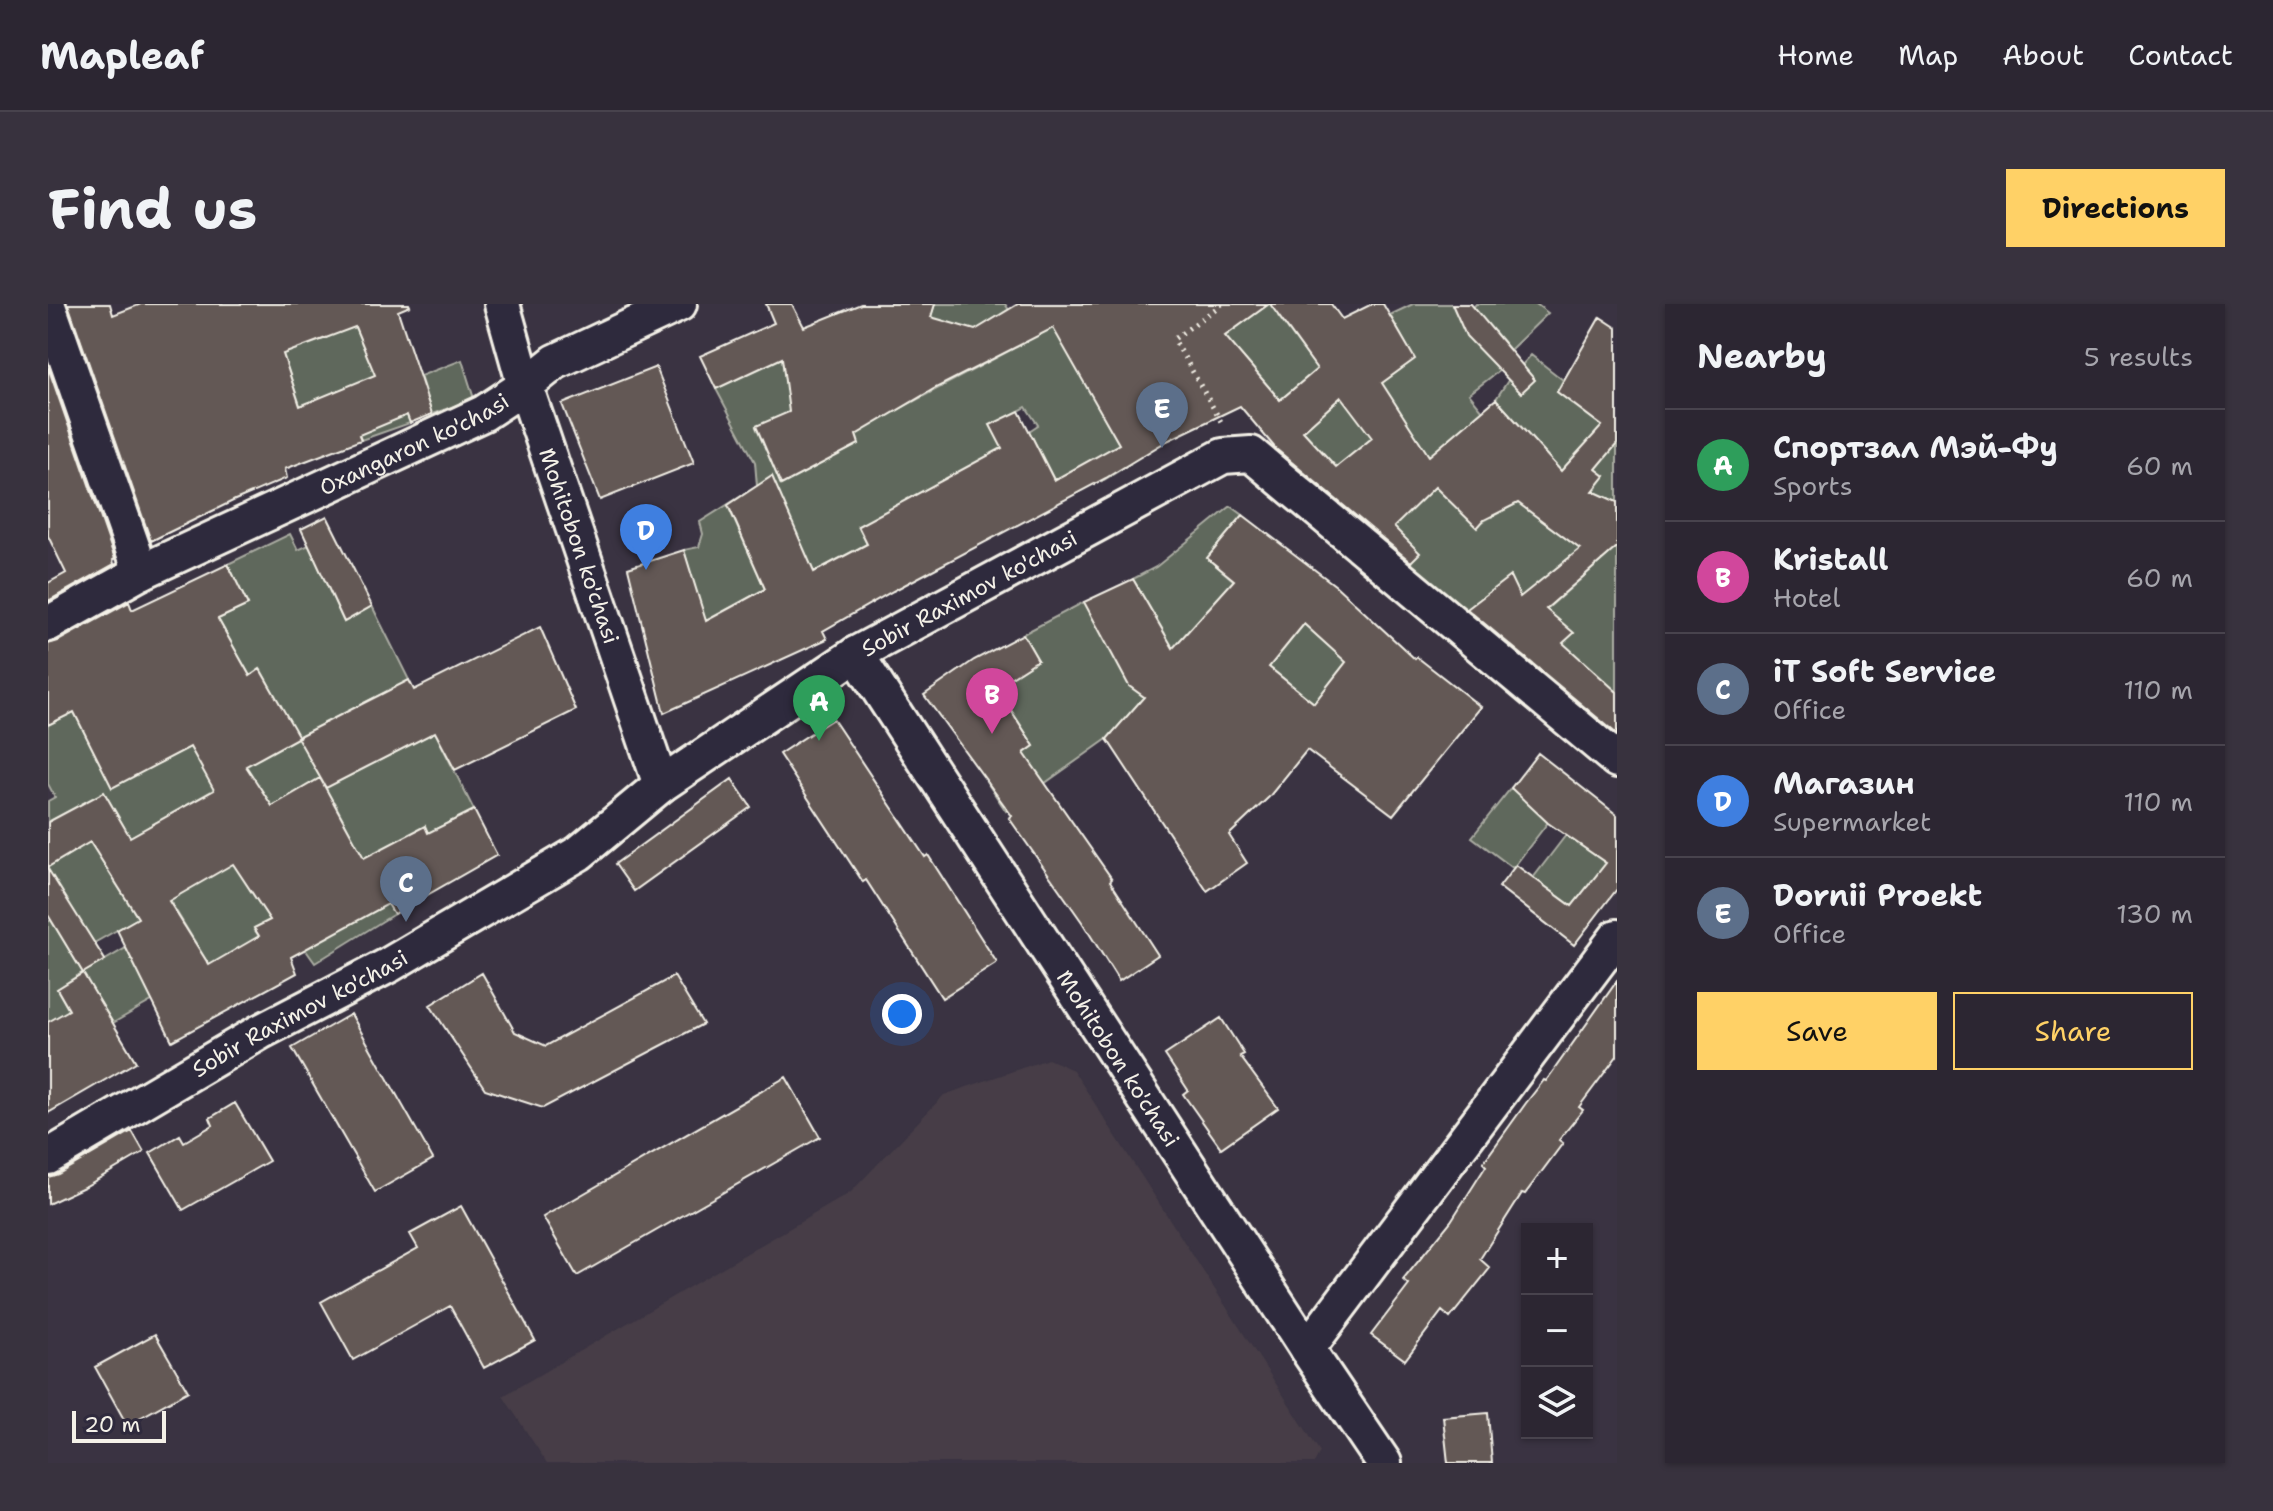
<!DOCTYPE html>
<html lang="en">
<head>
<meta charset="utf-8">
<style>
  body { margin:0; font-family:"Shantell Sans",sans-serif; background:#38323e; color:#f1f3f6 }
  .controls { position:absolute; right:24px; bottom:24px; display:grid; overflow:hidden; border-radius:0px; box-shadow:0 2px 6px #0004 }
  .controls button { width:72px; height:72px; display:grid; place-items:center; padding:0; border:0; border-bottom:2px solid #48434d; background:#2c2632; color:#f1f3f6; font:40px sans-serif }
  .scale { position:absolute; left:24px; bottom:20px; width:94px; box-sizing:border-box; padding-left:8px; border:4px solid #f4f1e8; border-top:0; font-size:22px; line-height:28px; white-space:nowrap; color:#f4f1e8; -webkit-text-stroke:6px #2f2a3d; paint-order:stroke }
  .you { position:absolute; left:854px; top:710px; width:28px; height:28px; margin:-20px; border:6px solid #fff; border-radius:50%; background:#1a73e8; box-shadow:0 0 0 12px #1a73e833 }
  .badge { display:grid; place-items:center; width:52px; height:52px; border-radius:50%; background:#ffd166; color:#fff; font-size:26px; font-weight:700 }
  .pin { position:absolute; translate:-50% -66px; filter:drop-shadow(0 2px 4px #0008) }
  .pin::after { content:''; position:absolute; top:42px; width:28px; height:24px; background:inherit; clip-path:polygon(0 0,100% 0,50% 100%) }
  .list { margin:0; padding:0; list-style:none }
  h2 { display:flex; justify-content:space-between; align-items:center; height:104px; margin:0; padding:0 32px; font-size:34px }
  h2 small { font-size:26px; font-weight:400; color:#a6a5ac }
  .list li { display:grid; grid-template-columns:52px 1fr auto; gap:24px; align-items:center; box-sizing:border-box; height:112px; padding:0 32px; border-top:2px solid #48434d }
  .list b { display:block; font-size:30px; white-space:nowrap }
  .list p { margin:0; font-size:26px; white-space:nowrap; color:#a6a5ac }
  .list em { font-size:26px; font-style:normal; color:#a6a5ac }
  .actions { display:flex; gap:16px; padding:24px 32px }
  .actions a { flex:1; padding:18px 0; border:2px solid #ffd166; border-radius:0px; text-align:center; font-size:28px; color:#ffd166 }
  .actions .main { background:#ffd166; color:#111 }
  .icon { flex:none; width:44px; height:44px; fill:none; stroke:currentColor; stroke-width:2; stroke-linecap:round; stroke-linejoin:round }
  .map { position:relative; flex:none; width:1569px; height:1159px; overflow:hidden; border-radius:0px }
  header { display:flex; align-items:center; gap:48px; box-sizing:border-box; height:112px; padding:0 40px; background:#2c2632; border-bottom:2px solid #48434d }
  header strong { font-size:38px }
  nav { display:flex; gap:44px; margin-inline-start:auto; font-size:28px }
  .intro { display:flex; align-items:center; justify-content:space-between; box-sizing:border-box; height:192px; padding:0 48px }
  h1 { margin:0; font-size:56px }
  .button { padding:20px 36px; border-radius:0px; background:#ffd166; color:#111; font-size:28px; font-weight:700 }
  main { display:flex; gap:48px; padding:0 48px }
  aside { flex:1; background:#2c2632; border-radius:0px; box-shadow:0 2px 6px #0004 }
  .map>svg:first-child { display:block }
</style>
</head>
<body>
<header>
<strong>Mapleaf</strong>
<nav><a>Home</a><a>Map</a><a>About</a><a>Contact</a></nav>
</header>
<div class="intro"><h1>Find us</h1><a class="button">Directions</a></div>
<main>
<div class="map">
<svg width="1569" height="1159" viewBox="0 0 1569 1159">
  <rect width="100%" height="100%" fill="#3a3342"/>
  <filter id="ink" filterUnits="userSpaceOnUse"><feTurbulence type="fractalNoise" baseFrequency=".0125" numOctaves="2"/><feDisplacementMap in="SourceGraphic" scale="16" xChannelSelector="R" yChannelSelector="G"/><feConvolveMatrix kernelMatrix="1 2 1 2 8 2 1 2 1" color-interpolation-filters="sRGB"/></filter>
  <g filter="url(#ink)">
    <path fill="#473e47" d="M1000,755L1025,766L1272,1148L1266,1159H499L455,1092L802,889L896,791Z"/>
    <path fill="#5f675b" stroke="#aaaca2" stroke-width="2" fill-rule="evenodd" d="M887,0H957L961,6L972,0L1006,24L1082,160L1054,177L1042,156L1006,176L981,127L990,121L978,103L943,122L989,209L810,222L819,240L766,268L680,202L717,285L660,316L641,319L643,271L636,246L651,243L655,230L652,218L709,182L707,158L668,85L764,40L838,112L978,38L960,6L918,32L889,22L883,12ZM741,108L808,130L811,140L733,180L708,123Z
      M1221,0H1245L1230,12L1269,65L1232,96L1177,32Z
      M1365,0H1404L1419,33L1431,26L1423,6L1428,0H1488L1500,9L1462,46L1447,28L1425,39L1452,66L1421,90L1435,107L1492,215L1532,245L1479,288L1499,305L1569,243V388L1514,340L1498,306L1460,348L1304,225L1369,164L1315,173L1286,197L1350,144L1334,79L1366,55L1342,11ZM1445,142L1473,197L1434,218Z
      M306,19L338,84L319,127L351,114L344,95L350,90L362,119L313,136L294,85L256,113L235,50L276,35Z
      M1483,51L1515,76L1509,88L1554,122L1513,167L1448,95L1461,75Z
      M414,56L426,95L384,110L372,72Z
      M1310,78L1324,134L1288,163L1255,127Z
      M1569,140V198L1543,191L1557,172L1548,165Z
      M1183,202L1195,211L1159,254L1186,277L1204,342L1160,305L1089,387L1096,393L1059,435L958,507L938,477L986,442L948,383L990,356L975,330L1036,298L1116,328L1085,275L1108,263Z
      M242,230L250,246L261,241L296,318L324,302L361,376L250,433L278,484L387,428L426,506L380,529L377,523L316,555L346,610L267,659L257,645L315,554L286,498L252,486L224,502L198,463L208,405L249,433L213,366L202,372L170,315L200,301L180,260Z
      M1256,320L1298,358L1266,399L1221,363Z
      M26,408L64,483L142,443L167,485L82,533L56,488L0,518V497L7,493L0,480V421Z
      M1463,484L1501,517L1465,564L1424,533Z
      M1518,531L1558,559L1524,602L1485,574Z
      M42,538L90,614L46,639L0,586V563Z
      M204,549L198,579L222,616L206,625L219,644L161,661L108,574Z
      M3,616L35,669L78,644L89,666L119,650L135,679L65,719L34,669L9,685L36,733L5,716L0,718V618Z"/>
    <path fill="#645854" stroke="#f4f1e8" stroke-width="2" fill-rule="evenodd" d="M20,0H62L65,11L93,0H361L362,2L350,7L384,110L362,119L359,111L311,131L313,136L237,165L239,174L187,196L103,237ZM307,23L327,71L252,102L235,50Z
      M718,0H744L756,23L813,0H887L883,13L927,26L970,0H1221L1177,32L1232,96L1269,65L1222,0H1283L1294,15L1324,0H1335L1367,55L1334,79L1381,152L1448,95L1513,167L1554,122L1509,88L1552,13L1569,24V140L1548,165L1557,172L1545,187L1569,198V243L1498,305L1526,329L1515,339L1569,388V430L1419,305L1462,272L1472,293L1532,245L1470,199L1436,216L1429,224L1387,183L1346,223L1372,249L1363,258L1228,145L1192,102L1119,137L1058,174L845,287L775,327L779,335L616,409L580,264L636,246L658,317L717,285L680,201L724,172L766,268L819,240L810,222L954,144L942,121L971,107L1006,176L1071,140L1005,24L886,85L808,131L811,140L733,181L708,122L741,108L734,54L668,85L652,52L726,19ZM1293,93L1324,134L1288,163L1255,127Z
      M1404,0H1423L1487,76L1473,89L1418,32Z
      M0,63L67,255L65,256L66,260L0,297V279L18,269L0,232Z
      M608,63L646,159L552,196L514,100Z
      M1195,211L1288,282L1367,355L1369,353L1433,403L1345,511L1259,446L1221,493L1181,531L1199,559L1159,587L1059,435L1096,393L1081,382L1036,298L1085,275L1125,344L1186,276L1159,254ZM1256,320L1298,358L1266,399L1221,363Z
      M279,212L324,302L296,318L253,225Z
      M180,260L200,301L170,315L202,372L212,365L251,433L198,462L224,502L272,474L316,554L377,522L380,529L426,506L449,551L346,610L340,600L243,653L249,669L124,737L69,626L90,614L42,538L0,563V518L56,488L82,533L166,486L142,443L64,484L26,408L0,421V340L10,337L81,298L84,306ZM185,560L222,616L206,624L211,632L161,661L121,597Z
      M492,323L528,406L407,466L387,428L278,484L249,433L361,376L366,386Z
      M975,330L990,356L948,383L986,442L976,449L1064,575L1062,577L1110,651L1071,677L1034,618L961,514L964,512L876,391L926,356Z
      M785,415L877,553L880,551L949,659L894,694L818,576L815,578L731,450Z
      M1490,449L1569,511V585L1526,641L1451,583L1468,561L1524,602L1558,559L1500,519L1463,484Z
      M684,475L703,503L586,587L567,560Z
      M0,565L57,656L35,669L0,611Z
      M35,669L88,758L0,809V718L21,706L9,685Z
      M434,669L467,728L498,742L626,672L655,720L495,804L437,785L382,701Z
      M1569,677V752L1531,803L1535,806L1511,836L1515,839L1477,890L1474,889L1432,955L1442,964L1402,1014L1394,1007L1357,1056L1323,1031L1361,981L1355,976L1403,917L1438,862L1435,859L1478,799L1496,776L1498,777Z
      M303,710L385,855L327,888L244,744Z
      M1173,714L1196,750L1192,752L1230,804L1173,844L1135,790L1140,786L1117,751Z
      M738,773L772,833L529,972L495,913Z
      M187,799L221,857L135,906L102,849L132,831L136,838L165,821L162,814Z
      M84,827L96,848L38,882L0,900V873L10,870Z
      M413,902L487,1036L436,1064L402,1002L305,1056L273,998L370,944L362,930Z
      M107,1030L140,1087L79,1121L47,1063Z
      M1440,1109L1444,1159H1400L1395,1113Z"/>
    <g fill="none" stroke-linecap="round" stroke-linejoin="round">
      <defs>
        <g id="minor">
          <path id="s1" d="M454,0L477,82L613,481"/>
          <path d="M0,2L93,268"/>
          <path id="s2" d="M0,320L93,268L436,109L477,82L507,58L631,0"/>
          <path id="s3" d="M808,350L1259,1045L1336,1159"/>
          <path id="s4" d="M0,853L212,728L341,661L531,549L613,481L808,350L1175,152L1203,150L1569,456"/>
          <path d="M1259,1045L1569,633"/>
        </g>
      </defs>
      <use href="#minor" stroke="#f4f1e8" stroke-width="40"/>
      <path stroke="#f4f1e8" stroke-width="5" stroke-dasharray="2 6" stroke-linecap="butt" d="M1174,0L1126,35L1175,121"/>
      <use href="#minor" stroke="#2f2a3d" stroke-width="34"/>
    </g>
  </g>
  <g text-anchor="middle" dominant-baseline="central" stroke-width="7" stroke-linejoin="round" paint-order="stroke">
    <g font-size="22" fill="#f4f1e8" stroke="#2f2a3d">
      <text stroke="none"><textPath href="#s2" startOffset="408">Oxangaron ko'chasi</textPath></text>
      <text stroke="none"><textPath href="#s1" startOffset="254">Mohitobon ko'chasi</textPath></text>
      <text stroke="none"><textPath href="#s4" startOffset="1082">Sobir Raximov ko'chasi</textPath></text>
      <text stroke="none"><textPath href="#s4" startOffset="290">Sobir Raximov ko'chasi</textPath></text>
      <text stroke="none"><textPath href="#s3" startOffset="482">Mohitobon ko'chasi</textPath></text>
    </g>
  </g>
</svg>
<div class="controls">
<button>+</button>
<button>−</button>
<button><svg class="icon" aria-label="layers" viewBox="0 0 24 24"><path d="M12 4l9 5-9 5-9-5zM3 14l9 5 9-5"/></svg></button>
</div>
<div class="scale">20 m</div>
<div class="you"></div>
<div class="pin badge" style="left:771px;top:437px;background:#2e9e5b">A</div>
<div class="pin badge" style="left:944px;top:430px;background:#d1479c">B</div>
<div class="pin badge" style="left:358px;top:618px;background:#5c6f8a">C</div>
<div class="pin badge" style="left:598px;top:266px;background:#3f7fe0">D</div>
<div class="pin badge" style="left:1114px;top:144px;background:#5c6f8a">E</div>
</div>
<aside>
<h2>Nearby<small>5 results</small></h2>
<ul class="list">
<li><span class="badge" style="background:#2e9e5b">A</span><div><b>Спортзал Мэй-Фу</b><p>Sports</p></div><em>60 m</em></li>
<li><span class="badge" style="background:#d1479c">B</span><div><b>Kristall</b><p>Hotel</p></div><em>60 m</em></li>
<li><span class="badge" style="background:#5c6f8a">C</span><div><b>iT Soft Service</b><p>Office</p></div><em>110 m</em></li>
<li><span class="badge" style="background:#3f7fe0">D</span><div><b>Магазин</b><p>Supermarket</p></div><em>110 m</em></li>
<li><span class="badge" style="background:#5c6f8a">E</span><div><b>Dornii Proekt</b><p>Office</p></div><em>130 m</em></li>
</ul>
<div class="actions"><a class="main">Save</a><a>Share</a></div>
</aside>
</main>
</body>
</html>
